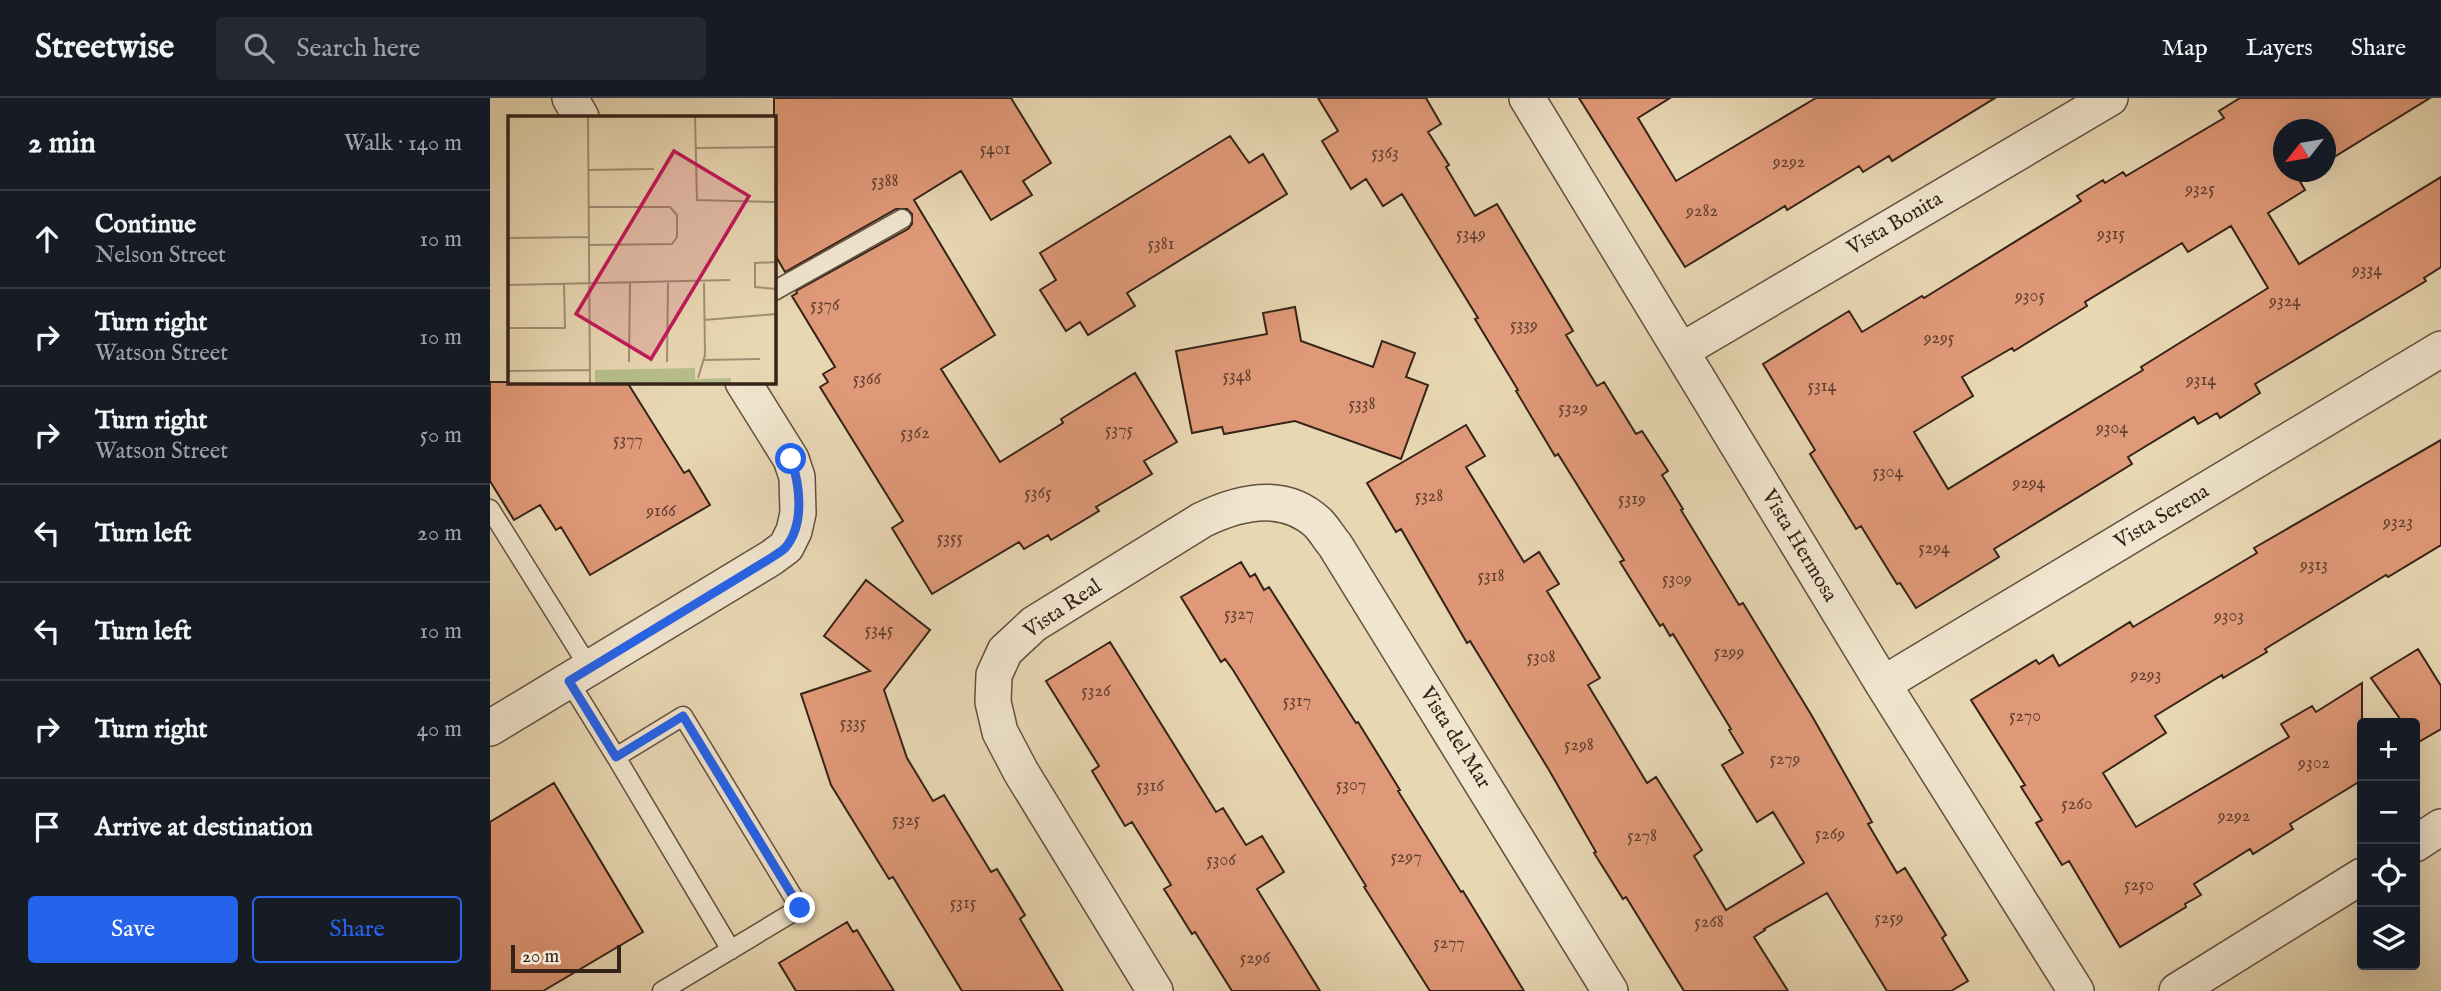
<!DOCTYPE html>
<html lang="en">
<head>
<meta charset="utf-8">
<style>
  body { margin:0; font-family:"IM FELL English",serif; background:#242831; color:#f1f3f6 }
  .controls { position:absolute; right:21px; bottom:21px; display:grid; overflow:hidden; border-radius:7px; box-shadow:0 7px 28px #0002 }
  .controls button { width:63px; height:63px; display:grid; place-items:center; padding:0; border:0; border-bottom:2px solid #363941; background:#171b24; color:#f1f3f6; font:35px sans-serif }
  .compass { position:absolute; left:1783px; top:21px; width:63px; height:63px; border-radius:50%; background:#171b24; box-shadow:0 7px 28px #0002; rotate:239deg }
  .scale { position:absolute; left:21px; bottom:18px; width:110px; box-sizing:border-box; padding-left:7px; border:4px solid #352319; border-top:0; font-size:19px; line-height:24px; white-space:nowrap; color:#352319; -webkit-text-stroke:5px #f0e5ce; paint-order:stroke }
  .stop { position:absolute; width:21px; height:21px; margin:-16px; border:5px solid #2563eb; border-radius:50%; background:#fff }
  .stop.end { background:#2563eb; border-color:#fff; box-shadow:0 2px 7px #0008 }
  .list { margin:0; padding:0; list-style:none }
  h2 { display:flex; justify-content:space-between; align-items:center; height:91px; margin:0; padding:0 28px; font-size:30px }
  h2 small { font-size:23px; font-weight:400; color:#9ea1a6 }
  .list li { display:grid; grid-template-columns:46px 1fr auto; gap:21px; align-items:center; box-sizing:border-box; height:98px; padding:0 28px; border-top:2px solid #363941 }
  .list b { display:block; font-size:26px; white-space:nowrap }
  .list p { margin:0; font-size:23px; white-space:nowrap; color:#9ea1a6 }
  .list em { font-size:23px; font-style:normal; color:#9ea1a6 }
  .actions { display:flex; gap:14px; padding:21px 28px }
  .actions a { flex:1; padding:16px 0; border:2px solid #2563eb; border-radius:7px; text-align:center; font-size:24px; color:#2563eb }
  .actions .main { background:#2563eb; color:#fff }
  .icon { flex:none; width:38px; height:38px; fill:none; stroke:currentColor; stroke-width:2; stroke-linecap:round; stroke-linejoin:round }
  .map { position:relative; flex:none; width:1951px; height:893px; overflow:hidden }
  header { display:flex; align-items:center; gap:42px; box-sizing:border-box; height:98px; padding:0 35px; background:#171b24; border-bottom:2px solid #363941 }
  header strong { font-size:33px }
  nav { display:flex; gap:38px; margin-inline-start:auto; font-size:24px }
  .search { width:490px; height:63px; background:#242831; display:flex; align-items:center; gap:18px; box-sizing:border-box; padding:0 24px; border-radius:7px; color:#9ea1a6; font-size:26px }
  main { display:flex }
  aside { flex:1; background:#171b24 }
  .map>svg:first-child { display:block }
</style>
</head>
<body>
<header>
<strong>Streetwise</strong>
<div class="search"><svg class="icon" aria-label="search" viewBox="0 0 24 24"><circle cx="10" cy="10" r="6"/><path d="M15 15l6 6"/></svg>Search here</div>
<nav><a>Map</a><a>Layers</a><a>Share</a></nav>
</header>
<main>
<aside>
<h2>2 min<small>Walk · 140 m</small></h2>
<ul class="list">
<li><svg class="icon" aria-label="ahead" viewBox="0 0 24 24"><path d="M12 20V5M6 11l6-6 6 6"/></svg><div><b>Continue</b><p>Nelson Street</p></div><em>10 m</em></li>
<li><svg class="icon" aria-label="right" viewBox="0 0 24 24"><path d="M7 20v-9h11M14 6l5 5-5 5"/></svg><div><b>Turn right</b><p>Watson Street</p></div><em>10 m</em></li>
<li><svg class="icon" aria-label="right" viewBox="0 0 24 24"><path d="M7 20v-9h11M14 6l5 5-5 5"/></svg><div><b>Turn right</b><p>Watson Street</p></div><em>50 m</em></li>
<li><svg class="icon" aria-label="left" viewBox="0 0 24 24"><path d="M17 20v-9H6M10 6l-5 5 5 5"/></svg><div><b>Turn left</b></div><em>20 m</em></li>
<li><svg class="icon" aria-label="left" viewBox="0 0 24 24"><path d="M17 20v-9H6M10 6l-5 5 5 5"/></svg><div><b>Turn left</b></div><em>10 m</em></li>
<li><svg class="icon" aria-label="right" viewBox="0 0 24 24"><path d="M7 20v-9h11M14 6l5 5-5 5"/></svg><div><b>Turn right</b></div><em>40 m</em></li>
<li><svg class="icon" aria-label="arrive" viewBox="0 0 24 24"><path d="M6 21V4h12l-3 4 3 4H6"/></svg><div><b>Arrive at destination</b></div></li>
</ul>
<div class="actions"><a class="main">Save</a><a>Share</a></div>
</aside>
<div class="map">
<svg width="1951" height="893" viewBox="0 0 1951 893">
  <rect width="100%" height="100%" fill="#e8d7b3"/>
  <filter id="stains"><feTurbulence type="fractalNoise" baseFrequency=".00286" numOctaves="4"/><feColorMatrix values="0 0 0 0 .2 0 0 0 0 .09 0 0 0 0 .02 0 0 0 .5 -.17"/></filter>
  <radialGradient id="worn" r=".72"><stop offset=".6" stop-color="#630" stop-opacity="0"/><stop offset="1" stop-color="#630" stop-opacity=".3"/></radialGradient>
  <path fill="#e09978" stroke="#352319" stroke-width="2" fill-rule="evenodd" d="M284,0H521L561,65L533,83L542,97L501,122L471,73L424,102L505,237L451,271L510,364L573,325L571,321L645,275L687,344L654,363L662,376L606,409L609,413L561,442L558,437L534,451L529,444L442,496L402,430L413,423L330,289L338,284L333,276L345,269L302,198L307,195L306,193L418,131L422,126V116L417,111H406L295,174L284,155Z
    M828,0H936L951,26L938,34L959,67L956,69L985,118L1007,106L1083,233L1076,237L1107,288L1114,284L1146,336L1152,333L1178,373L1172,377L1193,411L1191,412L1249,507L1253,505L1322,618L1382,724L1378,726L1407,775L1415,770L1456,837L1452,840L1478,883L1461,893H1397L1337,795L1274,831L1275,832L1264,839L1298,893H1194L1136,799L1133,801L1104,755L1106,754L1059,672L980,543L977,545L911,431L906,434L877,385L976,327L995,358L976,369L1034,464L1049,454L1069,486L1057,493L1110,580L1098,587L1157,685L1166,679L1212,752L1204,758L1236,812L1314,765L1283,714L1267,724L1232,667L1253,655L1239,632L1241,631L1183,536L1180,538L1173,526L1170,528L1130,464L1134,462L1068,356L1065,358L1026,293L1028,292L985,221L988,220L912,96L893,108L876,81L861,91L832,43L848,33Z
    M1089,0H1180L1148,20L1186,83L1326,0H1505L1402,63L1399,58L1373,74L1369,68L1297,112L1295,108L1195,169Z
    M1750,0H1940L1836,64V32H1794V74H1819L1808,80L1815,92L1778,115L1809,166L1951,79V169L1934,180L1936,183L1765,286L1770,295L1730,320L1727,315L1708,326L1704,319L1638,359L1642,366L1504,451L1509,459L1426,510L1410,485L1407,486L1371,428L1366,431L1320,356L1325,352L1273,266L1359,213L1372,234L1432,198L1434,200L1591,103L1587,98L1613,82L1615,85L1633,74L1636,78L1734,20L1729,13ZM1741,128L1778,190L1651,269L1653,272L1458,391L1424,334L1483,298L1472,279L1522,250L1524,253L1597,208L1595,204L1692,145L1698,154Z
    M740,38L759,65L773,56L797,96L637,195L645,208L598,237L590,224L576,233L550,192L566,182L550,155Z
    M805,209L811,243L883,269L892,243L925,255L916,279L938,287L911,361L805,323L734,336L732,329L702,335L686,253L777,236L773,215Z
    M0,284H137L194,375L199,372L220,407L100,477L71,429L66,432L50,407L24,422L0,383Z
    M1951,342V447L1898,479L1896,477L1775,551L1777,554L1733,580L1732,577L1665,618L1676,635L1613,675L1646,729L1799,639L1791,626L1822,608L1826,614L1872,585V682L1800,726L1803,731L1763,756L1760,751L1704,786L1711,797L1695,806L1696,809L1630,849L1579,763L1572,767L1546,725L1552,722L1531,689L1535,687L1481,602L1546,562L1549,566L1563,557L1569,568L1640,524L1643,529L1767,455L1764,450Z
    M751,464L760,479L765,476L774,492L779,489L866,625L868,624L910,692L908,693L971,794L973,793L1034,893H940L874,789L876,788L743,572L735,561L731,564L691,499Z
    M376,482L440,532L394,592L417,660L443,703L454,697L501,774L507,771L535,817L530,821L573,893H472L403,779L399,781L341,687L311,596L380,573L334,538Z
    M620,544L726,714L733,710L756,747L772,738L794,774L767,791L830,893H742L705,834L702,836L674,791L681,787L642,724L635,728L602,673L609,668L556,583Z
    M1928,551L1951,588V631L1927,645L1925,642V625H1913L1881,580Z
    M64,685L153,834L53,893H0V724Z
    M357,824L363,834L367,832L404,893H306L289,865Z"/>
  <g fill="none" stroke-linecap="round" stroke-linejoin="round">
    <defs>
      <path id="service" d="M284,193L412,121
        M0,411L100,571
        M79,583L126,659L193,618L310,810L172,893
        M126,659L241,852"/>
      <path id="minor" d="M80,0L91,19
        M1037,0L1393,586L1586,893
        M1191,253L1620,0
        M1393,586L1951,251
        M0,630L281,460L296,449L304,433L308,415L307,379L301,361L253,284
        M1925,746L1951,729
        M665,893L531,674L510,634L503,604L504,577L515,553L544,526L712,422C749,404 794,393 828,425C834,431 839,440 845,447L1120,893
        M1687,893L1872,778"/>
    </defs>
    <use href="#service" stroke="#625040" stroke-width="21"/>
    <use href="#minor" stroke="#625040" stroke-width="38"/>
    <use href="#service" stroke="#f0e5ce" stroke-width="18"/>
    <use href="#minor" stroke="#f0e5ce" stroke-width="35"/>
  </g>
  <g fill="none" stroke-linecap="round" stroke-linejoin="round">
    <path stroke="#2563eb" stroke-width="9" d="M301,361C310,387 315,427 295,450C291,454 285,457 281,460L79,583L126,659L193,618L310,810"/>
  </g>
  <g text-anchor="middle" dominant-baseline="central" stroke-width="5" stroke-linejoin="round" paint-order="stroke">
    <g font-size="18" fill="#604031">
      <text x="505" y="51">5401</text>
      <text x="895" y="55">5363</text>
      <text x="1299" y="64">9292</text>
      <text x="395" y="83">5388</text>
      <text x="1710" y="91">9325</text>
      <text x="1212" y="113">9282</text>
      <text x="981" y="136">5349</text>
      <text x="1621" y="136">9315</text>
      <text x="671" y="146">5381</text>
      <text x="1877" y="172">9334</text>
      <text x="1540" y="198">9305</text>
      <text x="1795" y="203">9324</text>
      <text x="335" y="207">5376</text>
      <text x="1034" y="227">5339</text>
      <text x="1449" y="240">9295</text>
      <text x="747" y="278">5348</text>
      <text x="377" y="281">5366</text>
      <text x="1711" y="282">9314</text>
      <text x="1332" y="288">5314</text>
      <text x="872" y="306">5338</text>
      <text x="1083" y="310">5329</text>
      <text x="1622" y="330">9304</text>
      <text x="629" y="332">5375</text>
      <text x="425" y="335">5362</text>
      <text x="138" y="342">5377</text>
      <text x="1398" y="374">5304</text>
      <text x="1539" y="385">9294</text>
      <text x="548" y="395">5365</text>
      <text x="939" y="398">5328</text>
      <text x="1142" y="401">5319</text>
      <text x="171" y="413">9166</text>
      <text x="1908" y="424">9323</text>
      <text x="460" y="440">5355</text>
      <text x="1444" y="450">5294</text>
      <text x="1824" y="467">9313</text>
      <text x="1001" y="478">5318</text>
      <text x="1187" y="481">5309</text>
      <text x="749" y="516">5327</text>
      <text x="1739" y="518">9303</text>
      <text x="389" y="532">5345</text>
      <text x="1239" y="554">5299</text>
      <text x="1051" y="559">5308</text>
      <text x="1656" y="577">9293</text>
      <text x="606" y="593">5326</text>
      <text x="807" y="603">5317</text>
      <text x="1535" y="618">5270</text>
      <text x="363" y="625">5335</text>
      <text x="1089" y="647">5298</text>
      <text x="1295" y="661">5279</text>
      <text x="1824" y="665">9302</text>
      <text x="861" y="687">5307</text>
      <text x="660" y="688">5316</text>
      <text x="1587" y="706">5260</text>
      <text x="1744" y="718">9292</text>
      <text x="416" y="722">5325</text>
      <text x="1340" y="736">5269</text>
      <text x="1152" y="738">5278</text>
      <text x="916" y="759">5297</text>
      <text x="731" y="762">5306</text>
      <text x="1649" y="787">5250</text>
      <text x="473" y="805">5315</text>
      <text x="1399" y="820">5259</text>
      <text x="1219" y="824">5268</text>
      <text x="959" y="845">5277</text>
      <text x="765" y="860">5296</text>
    </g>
    <g font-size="21" fill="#352319" stroke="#f0e5ce">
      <text transform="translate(1405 126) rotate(-30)">Vista Bonita</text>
      <text transform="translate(1672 419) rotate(-31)">Vista Serena</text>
      <text transform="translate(1309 448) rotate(59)">Vista Hermosa</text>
      <text transform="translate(573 511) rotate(-34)">Vista Real</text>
      <text transform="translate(965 640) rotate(58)">Vista del Mar</text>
    </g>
  </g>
  <g transform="translate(18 18)">
    <rect width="268" height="268" fill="#e8d7b3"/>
    <path d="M187,252V263L223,262V267H87V254Z" fill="#b7be8b"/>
    <path fill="none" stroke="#a08f75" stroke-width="2" d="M80,0L82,267M187,0L189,84L268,86M188,32L268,31M80,54L146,53M80,91H162L169,99V121L164,128L81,129M0,122L81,121M268,146L247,147V171L268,173M0,169L222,164M196,204L268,198M0,212H57L56,168M196,244L252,243M121,246L122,167M159,246L160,167M0,255L82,254M190,262L197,239L196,167"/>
    <path fill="#c2185b" fill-opacity="0.15" stroke="#c2185b" stroke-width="3.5" d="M166,35L241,80L143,243L68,198Z"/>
    <rect width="268" height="268" fill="none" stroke="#352319" stroke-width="3.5"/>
  </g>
  <rect width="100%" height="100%" filter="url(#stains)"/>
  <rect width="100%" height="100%" fill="url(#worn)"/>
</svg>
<div class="controls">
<button>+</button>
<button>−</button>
<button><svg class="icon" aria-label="locate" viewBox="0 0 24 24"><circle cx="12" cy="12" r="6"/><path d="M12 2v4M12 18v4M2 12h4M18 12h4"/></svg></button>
<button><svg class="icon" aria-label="layers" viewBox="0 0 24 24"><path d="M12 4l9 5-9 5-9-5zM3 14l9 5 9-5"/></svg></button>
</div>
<svg class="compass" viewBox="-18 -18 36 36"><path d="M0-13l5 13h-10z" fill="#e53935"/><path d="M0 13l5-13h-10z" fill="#9ea1a6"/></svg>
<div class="scale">20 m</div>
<div class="stop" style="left:301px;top:361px"></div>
<div class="stop end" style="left:310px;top:810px"></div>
</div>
</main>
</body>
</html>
